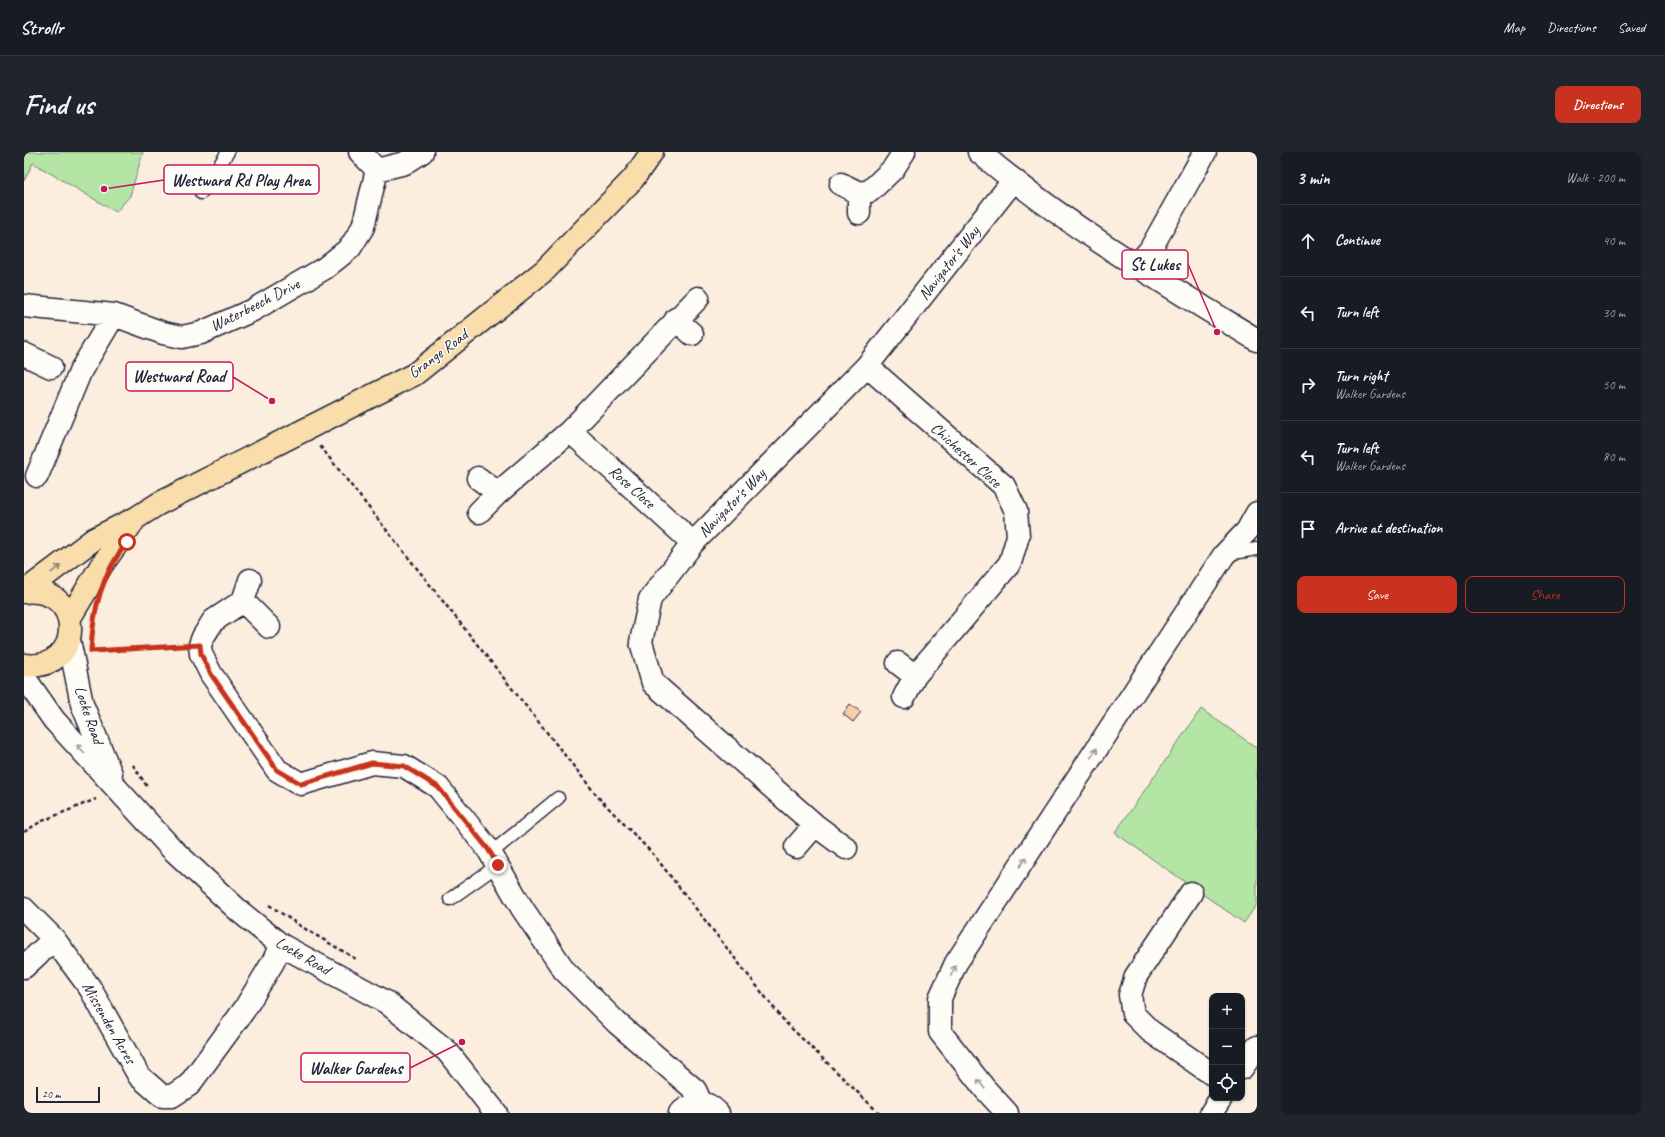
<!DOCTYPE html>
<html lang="en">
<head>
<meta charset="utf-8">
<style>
  body { margin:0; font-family:Caveat,sans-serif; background:#20242c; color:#f1f3f6 }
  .controls { position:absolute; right:12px; bottom:12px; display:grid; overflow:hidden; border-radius:8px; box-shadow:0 1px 3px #0004 }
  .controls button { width:36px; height:36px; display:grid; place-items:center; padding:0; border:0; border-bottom:1px solid #363941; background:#171b24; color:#f1f3f6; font:20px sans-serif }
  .scale { position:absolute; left:12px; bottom:10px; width:64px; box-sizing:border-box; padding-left:4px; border:2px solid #22223b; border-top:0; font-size:11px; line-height:14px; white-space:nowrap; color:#22223b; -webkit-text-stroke:3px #fdfcf7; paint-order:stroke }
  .stop { position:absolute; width:12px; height:12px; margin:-9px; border:3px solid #c8321e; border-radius:50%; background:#fff }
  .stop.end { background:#c8321e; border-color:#fff; box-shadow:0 1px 4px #0008 }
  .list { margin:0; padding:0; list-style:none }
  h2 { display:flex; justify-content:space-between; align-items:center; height:52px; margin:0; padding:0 16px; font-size:17px }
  h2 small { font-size:13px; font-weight:400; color:#9ea1a6 }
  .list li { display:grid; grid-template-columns:26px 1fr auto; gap:12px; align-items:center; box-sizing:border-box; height:72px; padding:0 16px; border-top:1px solid #363941 }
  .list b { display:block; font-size:15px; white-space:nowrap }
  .list p { margin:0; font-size:13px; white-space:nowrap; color:#9ea1a6 }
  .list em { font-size:13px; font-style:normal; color:#9ea1a6 }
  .actions { display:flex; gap:8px; padding:12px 16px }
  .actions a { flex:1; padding:9px 0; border:1px solid #c8321e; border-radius:8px; text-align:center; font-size:14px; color:#c8321e }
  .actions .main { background:#c8321e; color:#fff }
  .icon { flex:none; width:22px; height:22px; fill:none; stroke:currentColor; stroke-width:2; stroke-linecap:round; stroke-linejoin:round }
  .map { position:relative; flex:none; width:1233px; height:961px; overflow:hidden; border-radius:8px }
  header { display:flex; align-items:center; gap:24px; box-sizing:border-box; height:56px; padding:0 20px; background:#171b24; border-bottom:1px solid #363941 }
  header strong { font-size:19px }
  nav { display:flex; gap:22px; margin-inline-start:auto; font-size:14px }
  .intro { display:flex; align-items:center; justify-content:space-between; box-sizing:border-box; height:96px; padding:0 24px }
  h1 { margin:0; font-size:28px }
  .button { padding:10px 18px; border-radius:8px; background:#c8321e; color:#fff; font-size:14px; font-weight:700 }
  main { display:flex; gap:24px; padding:0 24px }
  aside { flex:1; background:#171b24; border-radius:8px; box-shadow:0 1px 3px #0004 }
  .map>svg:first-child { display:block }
</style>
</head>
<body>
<header>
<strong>Strollr</strong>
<nav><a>Map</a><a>Directions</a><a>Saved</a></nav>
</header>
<div class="intro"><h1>Find us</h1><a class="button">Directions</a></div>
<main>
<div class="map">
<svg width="1233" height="961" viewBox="0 0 1233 961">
  <rect width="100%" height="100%" fill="#fbeedf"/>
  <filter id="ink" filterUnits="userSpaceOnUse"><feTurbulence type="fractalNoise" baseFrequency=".025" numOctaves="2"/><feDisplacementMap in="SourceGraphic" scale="8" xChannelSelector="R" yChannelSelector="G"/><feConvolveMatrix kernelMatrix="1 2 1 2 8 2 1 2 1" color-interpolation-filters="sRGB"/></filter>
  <g filter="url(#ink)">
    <path fill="#b4e5a5" stroke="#6b8470" d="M0,0H119L106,44L92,60L9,11L0,29Z
      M1177,557L1233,596V752L1220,771L1091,681Z"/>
    <path fill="#f7cfa6" stroke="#22223b" d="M826,552L837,560L829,570L819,562Z"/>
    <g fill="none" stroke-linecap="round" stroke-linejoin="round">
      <defs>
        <path id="lane" d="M177,41L204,0
          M1203,402L1233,397
          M467,701L534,646
          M426,747L474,713"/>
        <path id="street" d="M336,0L353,18L381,11L398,0
          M955,0C1041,73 1138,130 1233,188
          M817,32L835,41
          M835,61V41L846,39L869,17L880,0
          M1112,114L1126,98L1181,0
          M0,154L90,163L139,181L158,185L177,181L229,158L301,116L326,96L339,75L353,18
          M652,167L668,182
          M0,202L27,215
          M843,214L980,334L992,359L994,384L986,411L891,524L874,511
          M546,279L669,391
          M13,324L57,218L90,163
          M454,326L474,341
          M455,360L474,341L546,279L674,146
          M219,449L226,428
          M245,475L219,449L189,469L179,485L176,493L177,502L187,522L253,618L277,632L348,611L380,614L414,635L464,697L498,756L540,818L593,871L671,938L677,951
          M880,545L891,524
          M772,695L791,673
          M822,696L791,673L629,531L617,490L626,447L669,391L843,214L989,29
          M1167,741L1112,824L1106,843L1109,862L1126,879L1188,922
          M0,757L30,787L66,836L115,924L138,944H148L165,933L220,858L249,810L257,793
          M0,815L30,787
          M1218,916L1233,895
          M656,961C670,950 680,946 694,961
          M983,961L961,937L916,880V846L932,811L1200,403L1223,379L1233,361
          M1187,961L1197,946"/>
        <path id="secondary" d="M45,488L58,552L87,622
          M0,525L30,568L148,697L215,759L257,793L362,850L423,899L472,961"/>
        <path id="primary" d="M0,440L70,387L112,366L134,352L391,222L521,118L609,27L628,0
          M0,440C62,433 61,521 0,513
          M45,467L77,414L109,370"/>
      </defs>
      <use href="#lane" stroke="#22223b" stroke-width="15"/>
      <use href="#street" stroke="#22223b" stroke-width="25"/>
      <use href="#secondary" stroke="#22223b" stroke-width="25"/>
      <use href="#primary" stroke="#22223b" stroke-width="25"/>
      <path stroke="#22223b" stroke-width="2.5" stroke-dasharray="4 3" stroke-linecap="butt" d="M296,294L574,645L629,702L761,870L855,961
        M70,499L155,494
        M109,613L124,636
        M0,680L16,670L72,647
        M245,753L278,775L332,807"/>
      <use href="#lane" stroke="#fdfcf7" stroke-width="12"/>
      <use href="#street" stroke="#fdfcf7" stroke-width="22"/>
      <use href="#secondary" stroke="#fdfcf7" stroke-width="22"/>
      <use href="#primary" stroke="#f9deab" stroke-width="22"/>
    </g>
    <defs><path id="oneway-shaft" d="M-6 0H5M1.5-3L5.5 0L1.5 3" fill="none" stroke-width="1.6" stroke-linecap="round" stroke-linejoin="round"/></defs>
    <use stroke="#8e8073" href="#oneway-shaft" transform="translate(32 417) rotate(-36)"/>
    <g stroke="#9a9aa2">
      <use href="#oneway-shaft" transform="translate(57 597) rotate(-133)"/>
      <use href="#oneway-shaft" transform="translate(1070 601) rotate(-57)"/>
      <use href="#oneway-shaft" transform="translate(999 710) rotate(-57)"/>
      <use href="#oneway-shaft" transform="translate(929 819) rotate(-65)"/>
      <use href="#oneway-shaft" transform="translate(957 932) rotate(-129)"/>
    </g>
  </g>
  <g fill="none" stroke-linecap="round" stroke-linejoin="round" filter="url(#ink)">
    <path stroke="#c8321e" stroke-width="5" d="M103,390C77,424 69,457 67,499L176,493L177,502L187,522L253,618L277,632L348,611L380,614L414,635L464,697L474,713"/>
  </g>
  <g text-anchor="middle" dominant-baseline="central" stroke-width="3" stroke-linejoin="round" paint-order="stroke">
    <g font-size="16" fill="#22223b" stroke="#fdfcf7">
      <text transform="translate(925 111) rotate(-52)">Navigator's Way</text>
      <text transform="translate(231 153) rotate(-27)">Waterbeech Drive</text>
      <text transform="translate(414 202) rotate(-37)">Grange Road</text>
      <text transform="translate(942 303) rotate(42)">Chichester Close</text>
      <text transform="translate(608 335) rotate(42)">Rose Close</text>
      <text transform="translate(708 351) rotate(-46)">Navigator's Way</text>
      <text transform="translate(65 563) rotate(71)">Locke Road</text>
      <text transform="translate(279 804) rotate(30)">Locke Road</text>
      <text transform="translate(85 871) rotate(60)">Missenden Acres</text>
    </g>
  </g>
  <path fill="none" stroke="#c2185b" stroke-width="1.5" d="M80 37L140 28M1193 180L1164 112M248 249L209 225M438 890L386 916"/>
  <g fill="#c2185b" stroke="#fdfcf7" stroke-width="1.5">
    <circle cx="80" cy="37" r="4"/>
    <circle cx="1193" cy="180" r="4"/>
    <circle cx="248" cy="249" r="4"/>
    <circle cx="438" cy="890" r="4"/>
  </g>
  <g fill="#fdfcf7" stroke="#c2185b" stroke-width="1.5">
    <rect x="140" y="13" width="155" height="29" rx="4"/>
    <rect x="1098" y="98" width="66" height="29" rx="4"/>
    <rect x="102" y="210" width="107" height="29" rx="4"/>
    <rect x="277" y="901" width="109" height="29" rx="4"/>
  </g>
  <g font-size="17" text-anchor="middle" font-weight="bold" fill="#22223b">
    <text x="217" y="34">Westward Rd Play Area</text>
    <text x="1131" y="118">St Lukes</text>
    <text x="155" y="230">Westward Road</text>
    <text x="332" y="922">Walker Gardens</text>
  </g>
</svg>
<div class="controls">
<button>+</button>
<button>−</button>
<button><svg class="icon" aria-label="locate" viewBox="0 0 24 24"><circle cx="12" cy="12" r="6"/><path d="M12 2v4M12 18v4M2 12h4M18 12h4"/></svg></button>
</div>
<div class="scale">20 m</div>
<div class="stop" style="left:103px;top:390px"></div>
<div class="stop end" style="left:474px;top:713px"></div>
</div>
<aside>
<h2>3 min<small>Walk · 200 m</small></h2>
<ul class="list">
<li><svg class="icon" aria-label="ahead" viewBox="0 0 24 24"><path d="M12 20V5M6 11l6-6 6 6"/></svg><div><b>Continue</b></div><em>40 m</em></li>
<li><svg class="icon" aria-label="left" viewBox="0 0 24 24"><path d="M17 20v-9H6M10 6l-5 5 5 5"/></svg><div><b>Turn left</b></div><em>30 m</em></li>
<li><svg class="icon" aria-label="right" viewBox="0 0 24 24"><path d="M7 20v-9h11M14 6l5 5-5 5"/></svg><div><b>Turn right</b><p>Walker Gardens</p></div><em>50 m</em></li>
<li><svg class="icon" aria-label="left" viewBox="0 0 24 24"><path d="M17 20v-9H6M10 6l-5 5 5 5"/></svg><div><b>Turn left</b><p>Walker Gardens</p></div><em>80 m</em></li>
<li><svg class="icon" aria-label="arrive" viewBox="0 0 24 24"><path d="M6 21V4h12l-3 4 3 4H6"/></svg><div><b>Arrive at destination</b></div></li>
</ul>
<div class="actions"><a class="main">Save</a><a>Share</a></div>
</aside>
</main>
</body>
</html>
